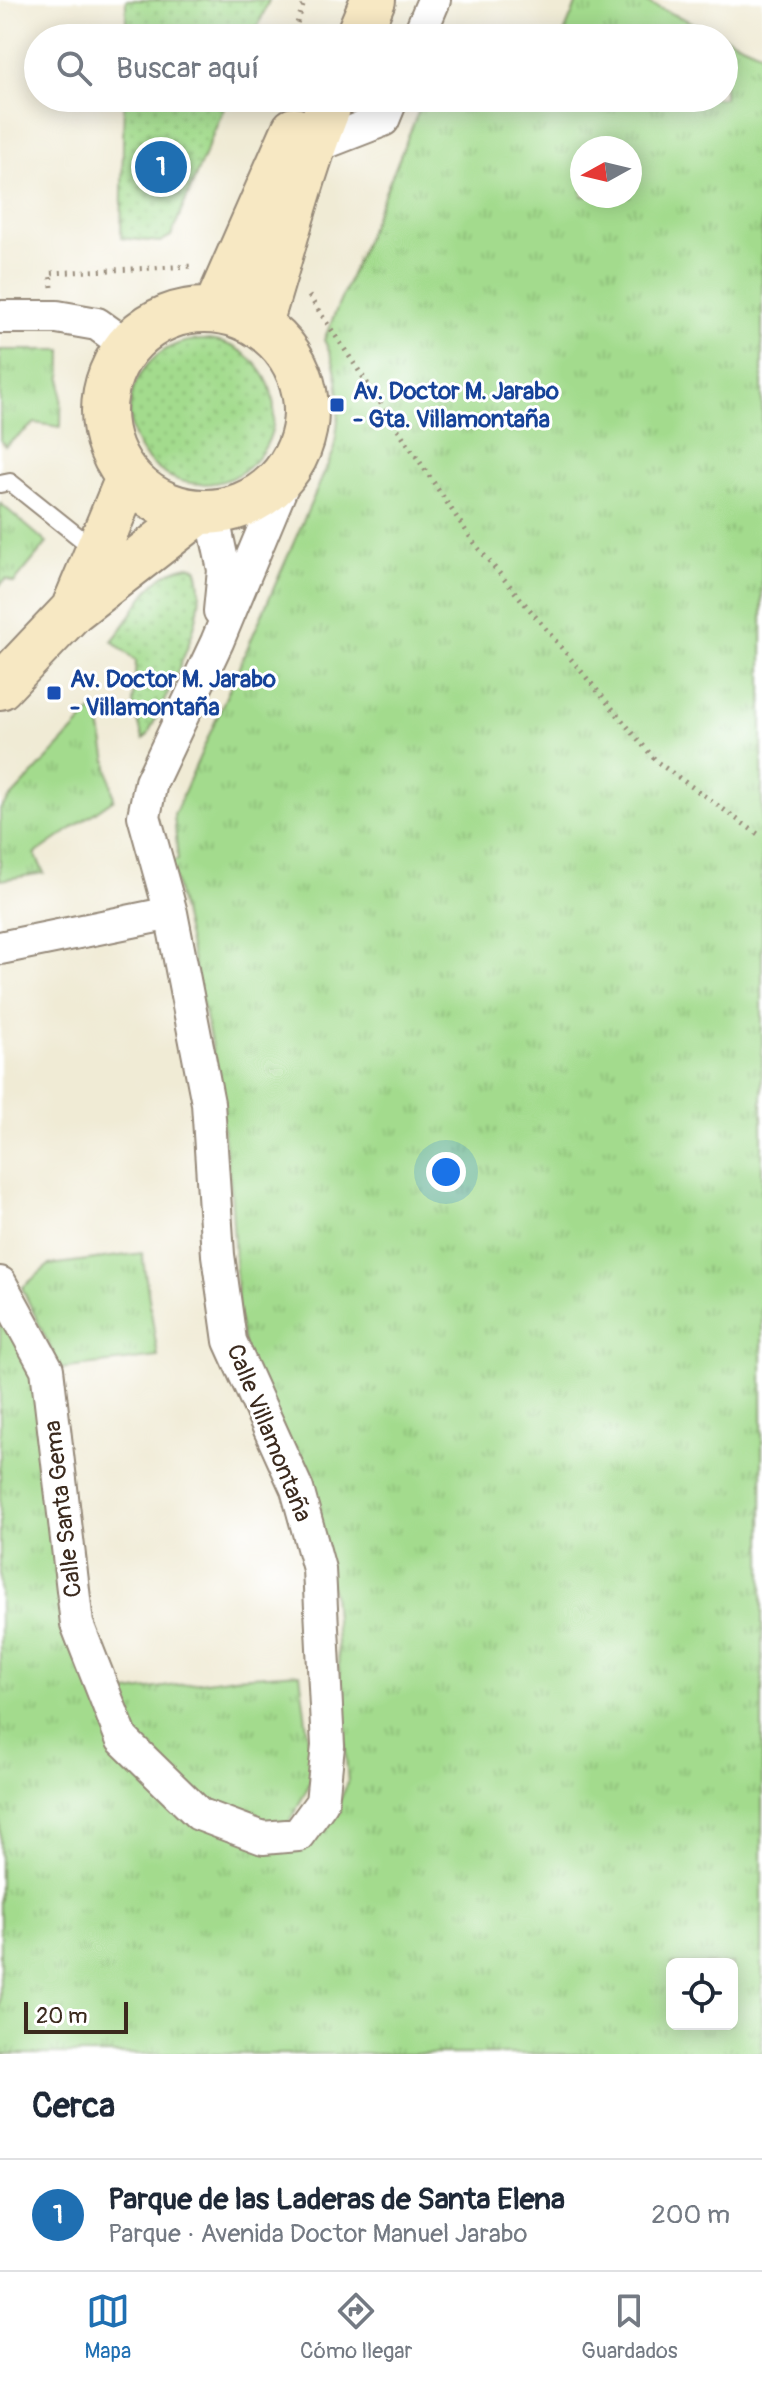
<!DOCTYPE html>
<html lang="es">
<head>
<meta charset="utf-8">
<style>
  body { margin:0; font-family:Pangolin,sans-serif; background:#f6f6f7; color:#1f2937 }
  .controls { position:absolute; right:24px; bottom:24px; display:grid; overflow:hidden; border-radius:12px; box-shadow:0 4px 20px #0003 }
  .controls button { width:72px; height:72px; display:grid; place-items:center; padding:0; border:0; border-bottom:2px solid #e0e1e3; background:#fff; color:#1f2937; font:40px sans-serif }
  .compass { position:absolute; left:570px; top:136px; width:72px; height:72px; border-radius:50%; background:#fff; box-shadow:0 4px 20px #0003; rotate:262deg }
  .scale { position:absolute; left:24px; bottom:20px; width:104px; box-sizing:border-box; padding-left:8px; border:4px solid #3b2a1e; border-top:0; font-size:22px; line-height:28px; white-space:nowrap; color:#3b2a1e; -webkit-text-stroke:6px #fff; paint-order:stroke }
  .you { position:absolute; left:446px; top:1172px; width:28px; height:28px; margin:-20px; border:6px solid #fff; border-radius:50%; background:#1a73e8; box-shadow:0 0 0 12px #1a73e833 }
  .badge { display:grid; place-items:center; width:52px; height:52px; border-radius:50%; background:#1f6fb2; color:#fff; font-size:26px; font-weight:700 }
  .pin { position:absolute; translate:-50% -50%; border:4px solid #fff; box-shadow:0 2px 8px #0006 }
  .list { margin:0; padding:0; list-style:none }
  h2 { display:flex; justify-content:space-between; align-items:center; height:104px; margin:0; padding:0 32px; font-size:34px }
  h2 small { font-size:26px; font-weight:400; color:#747a83 }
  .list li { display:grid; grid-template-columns:52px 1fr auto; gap:24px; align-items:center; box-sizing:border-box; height:112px; padding:0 32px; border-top:2px solid #e0e1e3 }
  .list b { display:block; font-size:30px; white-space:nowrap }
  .list p { margin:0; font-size:26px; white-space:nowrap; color:#747a83 }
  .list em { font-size:26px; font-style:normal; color:#747a83 }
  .icon { flex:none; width:44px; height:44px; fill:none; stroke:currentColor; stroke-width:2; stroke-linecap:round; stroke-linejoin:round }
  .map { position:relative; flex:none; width:762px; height:2054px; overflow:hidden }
  .search { position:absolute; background:#fff; box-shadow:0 4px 20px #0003; left:24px; right:24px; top:24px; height:88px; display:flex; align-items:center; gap:20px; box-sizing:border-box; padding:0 28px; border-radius:44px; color:#747a83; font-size:30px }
  .sheet { height:216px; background:#fff }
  nav { display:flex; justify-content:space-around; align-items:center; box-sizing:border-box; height:112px; border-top:2px solid #e0e1e3; background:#fff; font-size:22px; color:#747a83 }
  nav a { display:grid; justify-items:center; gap:4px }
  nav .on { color:#1f6fb2 }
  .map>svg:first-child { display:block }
</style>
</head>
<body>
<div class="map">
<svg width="762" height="2054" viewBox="0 0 762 2054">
  <defs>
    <pattern id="grass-tufts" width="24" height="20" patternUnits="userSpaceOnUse" patternTransform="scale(2)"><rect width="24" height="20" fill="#a3db8d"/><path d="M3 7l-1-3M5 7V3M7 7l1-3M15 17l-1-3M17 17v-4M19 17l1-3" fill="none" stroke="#8dbc79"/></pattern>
    <pattern id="park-dots" width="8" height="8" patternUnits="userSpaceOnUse" patternTransform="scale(2)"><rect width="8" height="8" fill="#a3db8d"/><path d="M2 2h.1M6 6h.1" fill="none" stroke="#8dbc79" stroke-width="1.8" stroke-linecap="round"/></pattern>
  </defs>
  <rect width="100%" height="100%" fill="#fff"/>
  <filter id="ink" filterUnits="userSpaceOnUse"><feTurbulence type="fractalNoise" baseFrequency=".0125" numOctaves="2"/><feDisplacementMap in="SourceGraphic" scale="16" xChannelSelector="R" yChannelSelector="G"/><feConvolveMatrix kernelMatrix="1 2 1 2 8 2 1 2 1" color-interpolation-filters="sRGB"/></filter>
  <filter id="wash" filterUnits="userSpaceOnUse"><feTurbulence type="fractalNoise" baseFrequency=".006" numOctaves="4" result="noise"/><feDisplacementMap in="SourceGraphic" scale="32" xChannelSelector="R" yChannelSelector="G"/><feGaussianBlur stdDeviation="1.8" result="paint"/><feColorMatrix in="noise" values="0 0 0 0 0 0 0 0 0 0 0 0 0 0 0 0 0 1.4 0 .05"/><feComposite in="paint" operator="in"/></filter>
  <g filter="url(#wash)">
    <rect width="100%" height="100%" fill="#f0ebd5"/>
    <path fill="url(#grass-tufts)" stroke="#6f8256" stroke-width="2" fill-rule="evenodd" d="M578,0H641L762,53V2054H0V1304L10,1316L40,1396L44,1498L68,1611L107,1725L190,1819L313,1840L333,1814L348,1783L333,1593L248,1368L238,1313L231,1189L212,1047L171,862L178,860L174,815L333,453C341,415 343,374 324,340L424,98H724V38H562ZM582,148H630V196H582ZM672,1964H732V2024H672Z
      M0,350H62L61,427L35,423L5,446L0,440Z
      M0,503L47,543L14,583L6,579L0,585Z
      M92,711L99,718L114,799L35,854L44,873L0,880V809Z
      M142,1253L158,1357L60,1369L22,1288L49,1265Z
      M300,1673L313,1778L287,1826L245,1829L131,1741L113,1694L235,1677Z"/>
    <path fill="url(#park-dots)" stroke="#6f8256" stroke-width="2" d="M126,0H269L253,38H126Z
      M124,98H228L171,236L160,242L121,238Z
      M130 412a72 72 0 1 1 144 0a72 72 0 1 1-144 0Z
      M189,566L196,568C214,612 166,694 148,735L143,739L133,703L136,661L112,641C137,613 147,572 189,566Z"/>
  </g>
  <g filter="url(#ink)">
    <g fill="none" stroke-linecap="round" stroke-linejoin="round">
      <defs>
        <path id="lane" d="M0,484L10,482L94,549"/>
        <path id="street" d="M418,38L434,0
          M311,148L383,120L392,98
          M0,317H57L97,324L128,346
          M212,513L224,570L220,611
          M0,948L171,913
          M0,1283L47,1369L77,1624L122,1739L199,1814L263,1838L298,1835L322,1802L328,1746L319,1569L297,1489L230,1341L218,1255L208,1103L171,913L144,816L151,782L217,642L289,469"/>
        <path id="secondary" d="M357,38L373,0
          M215,310L294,130
          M104 411a101 101 0 1 1 202 0a101 101 0 1 1-202 0Z
          M259,326C283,251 302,169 332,98
          M75,605L128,478
          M0,687L72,611L198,513"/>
      </defs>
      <use href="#lane" stroke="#968a7a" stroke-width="20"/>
      <use href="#street" stroke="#968a7a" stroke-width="36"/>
      <use href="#secondary" stroke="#968a7a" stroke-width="48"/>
      <path stroke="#968a7a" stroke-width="5" stroke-dasharray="2 6" stroke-linecap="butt" d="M292,38L305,0
        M52,287L50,273L194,266
        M309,296L474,543L657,762L762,837"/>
      <use href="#lane" stroke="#fff" stroke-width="16"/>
      <use href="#street" stroke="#fff" stroke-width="32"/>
      <use href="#secondary" stroke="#f7e8c3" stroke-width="44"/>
    </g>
  </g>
  <g fill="#1a4fb4" stroke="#fff" stroke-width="3">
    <rect x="329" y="397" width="16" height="16" rx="4"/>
    <rect x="46" y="685" width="16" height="16" rx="4"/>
  </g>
  <g text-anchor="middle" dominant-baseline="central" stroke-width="6" stroke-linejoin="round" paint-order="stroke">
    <g font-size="24" font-weight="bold" fill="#164399" stroke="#fff" text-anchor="start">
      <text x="353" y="391">Av. Doctor M. Jarabo<tspan x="353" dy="28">- Gta. Villamontaña</tspan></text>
      <text x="70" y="679">Av. Doctor M. Jarabo<tspan x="70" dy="28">- Villamontaña</tspan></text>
    </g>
    <g font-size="24" fill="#3b2a1e" stroke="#fff">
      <text transform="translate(269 1433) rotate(68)">Calle Villamontaña</text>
      <text transform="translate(63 1509) rotate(-97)">Calle Santa Gema</text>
    </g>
  </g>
</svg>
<div class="controls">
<button><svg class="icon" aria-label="locate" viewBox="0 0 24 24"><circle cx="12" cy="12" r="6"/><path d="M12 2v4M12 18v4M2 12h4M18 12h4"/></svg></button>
</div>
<svg class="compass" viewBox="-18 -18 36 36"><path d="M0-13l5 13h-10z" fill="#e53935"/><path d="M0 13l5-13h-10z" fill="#747a83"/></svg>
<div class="scale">20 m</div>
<div class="you"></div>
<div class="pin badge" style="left:161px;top:167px">1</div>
<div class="search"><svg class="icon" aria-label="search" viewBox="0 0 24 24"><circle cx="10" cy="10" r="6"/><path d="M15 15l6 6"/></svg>Buscar aquí</div>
</div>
<section class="sheet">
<h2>Cerca<small></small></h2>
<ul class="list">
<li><span class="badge">1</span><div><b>Parque de las Laderas de Santa Elena</b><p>Parque · Avenida Doctor Manuel Jarabo</p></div><em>200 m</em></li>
</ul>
</section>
<nav>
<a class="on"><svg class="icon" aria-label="map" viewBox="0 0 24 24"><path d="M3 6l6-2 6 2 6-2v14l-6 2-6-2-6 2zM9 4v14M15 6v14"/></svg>Mapa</a>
<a><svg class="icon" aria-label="directions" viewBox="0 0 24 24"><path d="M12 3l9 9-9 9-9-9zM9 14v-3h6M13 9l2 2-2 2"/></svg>Cómo llegar</a>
<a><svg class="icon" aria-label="saved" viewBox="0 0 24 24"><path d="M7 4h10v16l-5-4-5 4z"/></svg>Guardados</a>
</nav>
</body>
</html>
